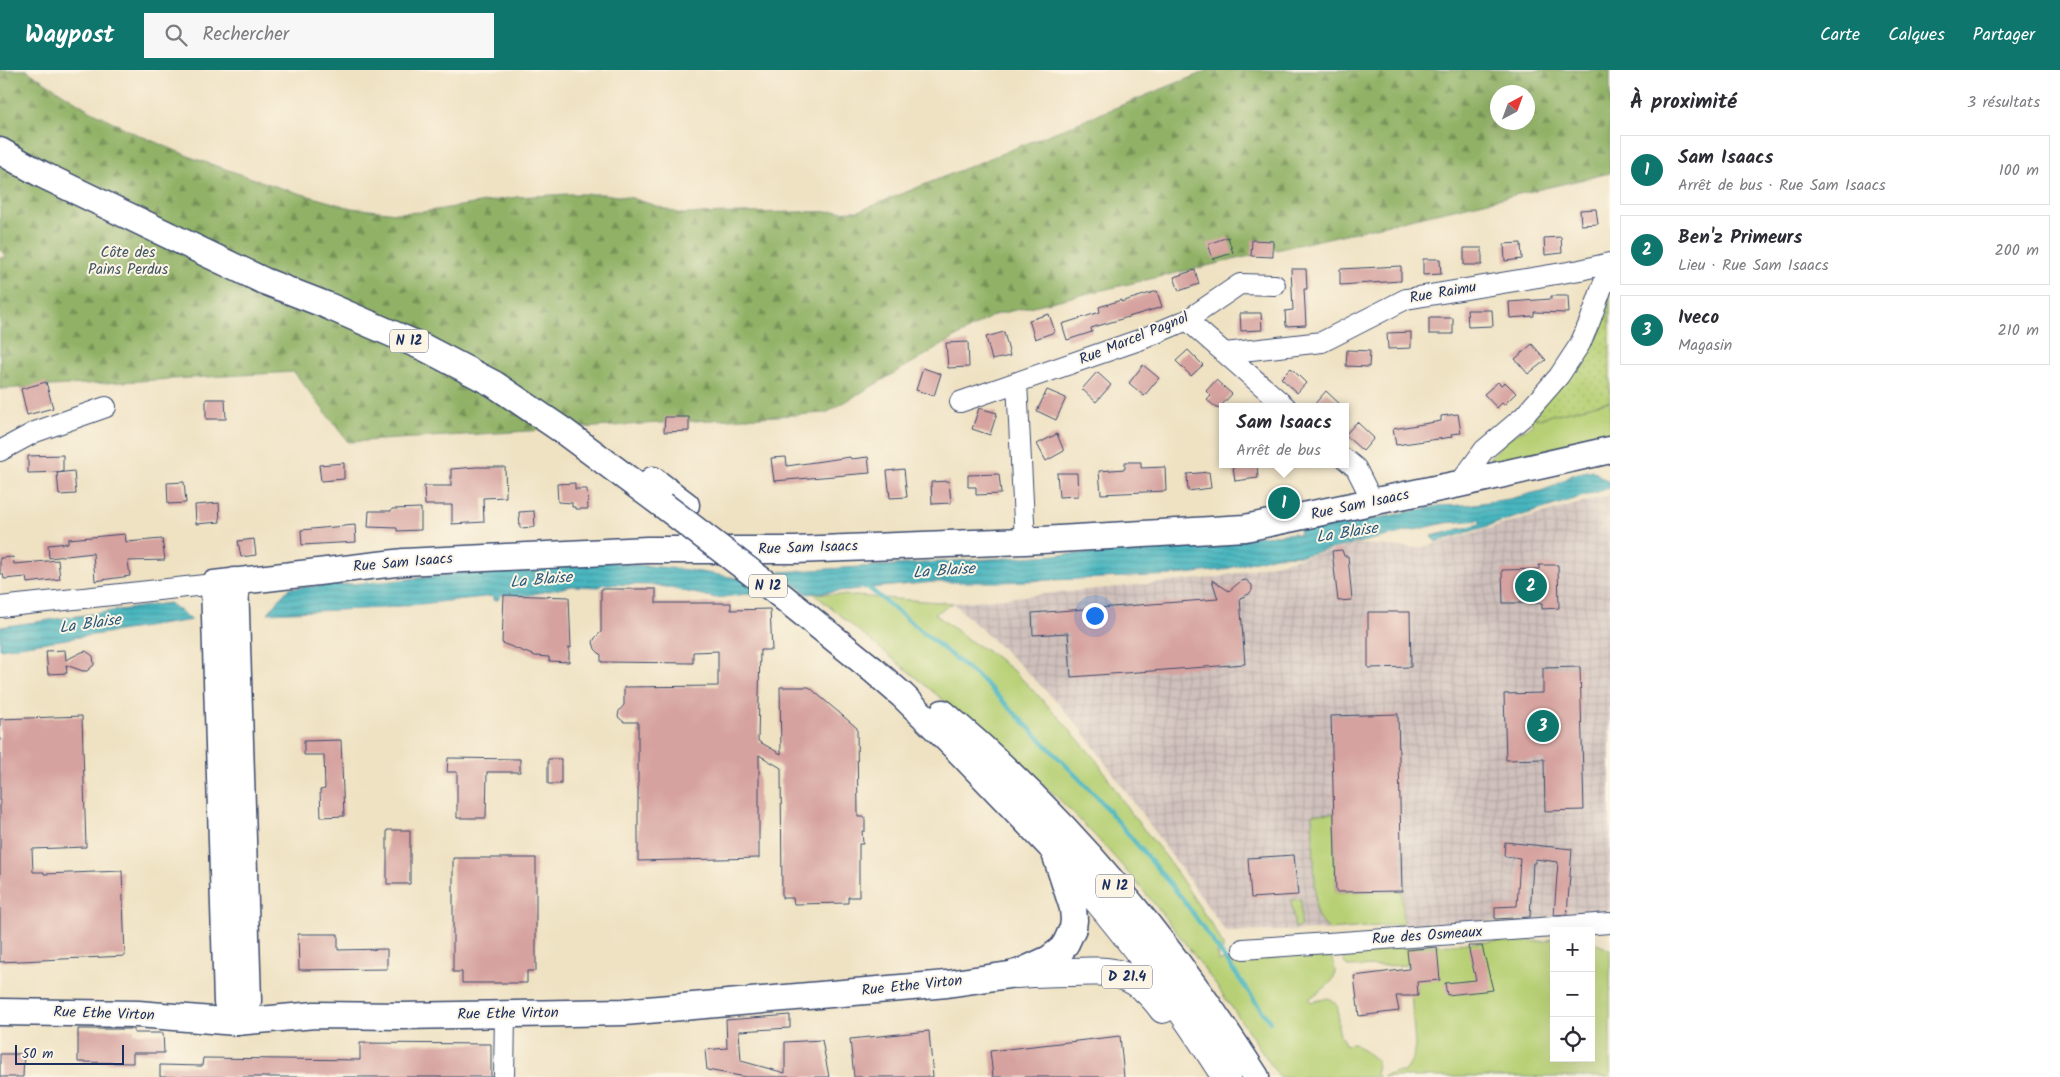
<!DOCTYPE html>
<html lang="fr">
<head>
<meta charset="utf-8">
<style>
  body { margin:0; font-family:Kalam,sans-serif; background:#f7f7f7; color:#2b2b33 }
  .controls { position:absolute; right:15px; bottom:15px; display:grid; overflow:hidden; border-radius:0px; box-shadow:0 5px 20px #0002 }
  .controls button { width:45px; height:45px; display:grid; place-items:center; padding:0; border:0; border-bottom:1px solid #e1e1e2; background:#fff; color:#2b2b33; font:25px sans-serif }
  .compass { position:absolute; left:1490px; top:15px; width:45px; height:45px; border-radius:50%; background:#fff; box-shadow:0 5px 20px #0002; rotate:41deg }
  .scale { position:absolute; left:15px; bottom:12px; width:109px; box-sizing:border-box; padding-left:5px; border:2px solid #1b2f5e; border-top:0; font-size:14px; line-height:18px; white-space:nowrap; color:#1b2f5e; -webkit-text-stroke:4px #fcf5e5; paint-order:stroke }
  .you { position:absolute; left:1094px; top:545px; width:18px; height:18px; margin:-12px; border:4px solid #fff; border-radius:50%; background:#1a73e8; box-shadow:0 0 0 8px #1a73e833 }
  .badge { display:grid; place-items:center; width:32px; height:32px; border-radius:50%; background:#0f766e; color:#fff; font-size:16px; font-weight:700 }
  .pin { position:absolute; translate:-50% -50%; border:2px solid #fff; box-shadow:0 1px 5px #0006 }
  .popup { position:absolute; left:1219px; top:333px; width:130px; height:65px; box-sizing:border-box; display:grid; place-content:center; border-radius:0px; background:#fff; filter:drop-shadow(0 1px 4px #0005); font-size:16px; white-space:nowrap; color:#7c7c81 }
  .popup b { font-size:19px; color:#2b2b33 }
  .popup::after { content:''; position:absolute; left:50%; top:100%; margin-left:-10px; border:10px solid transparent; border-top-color:#fff }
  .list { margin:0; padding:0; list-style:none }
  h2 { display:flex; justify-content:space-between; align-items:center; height:65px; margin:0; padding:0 20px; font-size:21px }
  h2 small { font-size:16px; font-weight:400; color:#7c7c81 }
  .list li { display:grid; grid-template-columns:32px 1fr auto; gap:15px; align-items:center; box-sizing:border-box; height:70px; margin:0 10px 10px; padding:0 10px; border:1px solid #e1e1e2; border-radius:0px }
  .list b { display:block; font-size:19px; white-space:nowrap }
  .list p { margin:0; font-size:16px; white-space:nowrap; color:#7c7c81 }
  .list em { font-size:16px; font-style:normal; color:#7c7c81 }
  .icon { flex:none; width:28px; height:28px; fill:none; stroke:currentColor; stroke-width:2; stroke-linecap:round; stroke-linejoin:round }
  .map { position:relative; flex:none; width:1610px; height:1007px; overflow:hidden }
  header { display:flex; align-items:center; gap:30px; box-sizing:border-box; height:70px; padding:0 25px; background:#0f766e; color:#fff }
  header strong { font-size:24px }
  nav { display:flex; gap:28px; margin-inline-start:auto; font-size:18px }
  .search { width:350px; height:45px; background:#f7f7f7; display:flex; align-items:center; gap:12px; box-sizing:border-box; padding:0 18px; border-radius:0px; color:#7c7c81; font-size:19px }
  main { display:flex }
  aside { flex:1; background:#fff }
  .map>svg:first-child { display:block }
</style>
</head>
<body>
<header>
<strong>Waypost</strong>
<div class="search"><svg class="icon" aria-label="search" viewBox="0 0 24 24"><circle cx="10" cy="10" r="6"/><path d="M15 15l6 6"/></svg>Rechercher</div>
<nav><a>Carte</a><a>Calques</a><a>Partager</a></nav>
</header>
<main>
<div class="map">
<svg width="1610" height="1007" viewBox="0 0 1610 1007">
  <defs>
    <pattern id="industrial-grid" width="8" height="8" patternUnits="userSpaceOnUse" patternTransform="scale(1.25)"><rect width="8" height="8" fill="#cfc0bb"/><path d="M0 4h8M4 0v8" fill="none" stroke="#b1a5a3"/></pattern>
    <pattern id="forest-firs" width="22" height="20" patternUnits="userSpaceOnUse" patternTransform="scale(1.25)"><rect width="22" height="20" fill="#91b266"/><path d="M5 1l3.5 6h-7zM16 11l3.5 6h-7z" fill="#769157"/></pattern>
    <pattern id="park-dots" width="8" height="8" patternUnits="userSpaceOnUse" patternTransform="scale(1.25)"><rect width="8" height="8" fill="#b7d075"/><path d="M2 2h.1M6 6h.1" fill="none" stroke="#9db368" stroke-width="1.8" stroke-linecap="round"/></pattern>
    <pattern id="water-rules" width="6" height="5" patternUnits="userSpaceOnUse" patternTransform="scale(1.25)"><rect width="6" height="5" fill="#47b6bf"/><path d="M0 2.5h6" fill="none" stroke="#3a949e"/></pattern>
  </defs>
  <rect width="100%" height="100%" fill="#fcf5e5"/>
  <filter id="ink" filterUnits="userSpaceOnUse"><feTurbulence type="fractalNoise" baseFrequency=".02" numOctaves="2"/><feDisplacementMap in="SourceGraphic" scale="10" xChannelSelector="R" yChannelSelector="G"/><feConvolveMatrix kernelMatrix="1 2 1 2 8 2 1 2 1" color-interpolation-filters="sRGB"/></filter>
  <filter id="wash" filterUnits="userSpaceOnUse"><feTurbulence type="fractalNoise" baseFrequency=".0096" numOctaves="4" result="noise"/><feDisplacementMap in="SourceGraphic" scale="20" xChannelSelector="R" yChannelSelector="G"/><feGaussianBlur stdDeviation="1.12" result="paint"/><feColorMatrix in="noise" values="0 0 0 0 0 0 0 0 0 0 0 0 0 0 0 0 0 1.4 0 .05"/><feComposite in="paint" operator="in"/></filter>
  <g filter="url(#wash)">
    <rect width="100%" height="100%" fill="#efe2c3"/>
    <path fill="url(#industrial-grid)" d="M1610,425V839L1601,848L1403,854L1330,860L1226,862L1084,663L1056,631L1023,598L953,533L1220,507L1357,474L1419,478Z"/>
    <path fill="#b7d075" stroke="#69806a" d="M1610,331V370L1493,393L1490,387L1510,367L1533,355L1530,350L1535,346L1537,349Z
      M813,523L953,533L935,544L970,571L992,584L1016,603L1056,644L1096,690L1130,742L1167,788L1217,863L1223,876V880L1217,883L1218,891L1320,881L1331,887C1343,912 1326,915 1309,929L1312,932L1328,928C1345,937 1335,948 1339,961C1340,966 1344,971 1346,976L1351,973H1354L1377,991L1376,1004L1379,1007H1279C1217,913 1150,820 1070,740C1049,718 1025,699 1002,679C940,626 876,576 813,523Z
      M1334,743L1336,822L1402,821L1403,854L1330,860L1319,850L1316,840L1312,744Z
      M1301,829V855L1299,857L1295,858L1291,830Z
      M1554,868V988H1591V871L1610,880V1007H1382L1396,1002H1404L1413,988L1415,976L1409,895L1349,897L1345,894L1343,886L1345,881L1528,869L1532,872L1546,871Z"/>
    <path fill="url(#forest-firs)" stroke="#567062" fill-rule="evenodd" d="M0,0H26L86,38L134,63L193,88L281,118L351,138L397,143L423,142L517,127L569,124H604L632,128L681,144L859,141L1209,0H1610V103L994,245L826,343L348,372L294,302L0,319V188L7,187L0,180ZM1498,22H1528V52H1498Z"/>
    <path fill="url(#park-dots)" stroke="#69806a" d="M1610,221V331L1536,349L1535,346Z"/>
    <path fill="url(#water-rules)" stroke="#31728e" d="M1592,400L1610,413V418L1436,472L1432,466L1480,454V450L1445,453L1304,485L1275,486L1222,500L1175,505L1002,512H934L807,524L779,502L1088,483L1295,463V465L1300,464L1299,459L1307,457L1308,460L1341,453L1360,452L1438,436L1466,435L1509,429L1541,421L1554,416L1574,404Z
      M611,492L688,500L737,508L742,507L762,522L716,528L656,515L603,514L600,517L572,516L524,526L501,525L498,530H493V526L383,538L268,543L289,518L392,511L470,502Z
      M169,533L192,550L0,579V557Z"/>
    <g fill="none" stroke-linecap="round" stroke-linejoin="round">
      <path stroke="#47b6bf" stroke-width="4.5" d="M864,514L985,613L1098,728L1182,828L1270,952"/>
    </g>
    <g id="blocks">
      <path fill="#d6a29f" d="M1596,139L1598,154L1581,155L1580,140Z
        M1228,167L1233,183L1213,189L1208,174Z
        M1561,167L1562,183L1545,185L1544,168Z
        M1252,170L1273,171V187L1251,186Z
        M1521,173L1522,189L1505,191L1504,174Z
        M1464,178H1482V195H1464Z
        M1423,189H1440L1441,204L1423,205Z
        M1401,196V211L1340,215V199Z
        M1291,199H1306L1307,219H1304L1306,255L1286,256L1285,241L1293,240Z
        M1195,200L1199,214L1179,221L1174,207Z
        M1157,221L1162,237L1091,258L1092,262L1067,270L1062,254L1100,242L1099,237L1121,230V232Z
        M1551,226H1568L1569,243L1534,242V246L1510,248L1509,232L1551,229Z
        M1467,240H1492L1493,256L1468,257Z
        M1240,243H1261L1262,260L1241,261Z
        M1049,244L1055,262L1035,269L1029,250Z
        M1429,248H1453V264H1429Z
        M1004,262L1010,286L992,290L986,267Z
        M1411,262V278L1388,279L1387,263Z
        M968,272L969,297L948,298L946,273Z
        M1532,274L1546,290L1528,304L1515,289Z
        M1188,280L1203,295L1191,306L1176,291Z
        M1347,280L1370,281L1369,297L1346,296Z
        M1143,295L1159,308L1144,326L1129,313Z
        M923,298L941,304L934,326L916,320Z
        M1291,298L1306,313L1297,323L1281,308Z
        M1097,302L1111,315L1096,332L1082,319Z
        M1216,310L1232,324L1218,339L1207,330L1211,326L1206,321Z
        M46,312L53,338L27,345L21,319Z
        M1498,312L1501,315L1505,312L1516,323L1504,335L1502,333L1497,338L1484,324Z
        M1047,320L1066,328L1056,350L1037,341Z
        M1326,321L1343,337H1312Z
        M206,329H225L226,349H206Z
        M979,338L997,343L990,365L972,359Z
        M1458,344L1461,363L1451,364L1452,367L1396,375L1393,359L1441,351V346Z
        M665,347H689V361L664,362Z
        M1357,352L1374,368L1363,381L1345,365Z
        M1057,364L1064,381L1046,391L1037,374Z
        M63,385V402L28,403V386Z
        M786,387L787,396L850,387L851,389L868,387L870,403L774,411L771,388Z
        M1125,392H1141V398L1165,397L1166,421L1101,424L1099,401L1125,399Z
        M344,393V409L321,411L319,395Z
        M1250,394H1257L1258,408L1235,411L1233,396Z
        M476,397H505L506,427L483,428L484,452L452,454V435H425L424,416H451V399Z
        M904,399L907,427L890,428L887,401Z
        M74,401L76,424L59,425L57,403Z
        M1209,402L1211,418L1188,421L1187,404Z
        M1057,403H1077L1078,426L1059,427Z
        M999,404L1001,424L976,425V417H968V405Z
        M949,411L951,433L932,434L931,412Z
        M184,412L186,433L168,434L167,413Z
        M575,413V419H587L588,439H575V437H572V433L558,432L557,414Z
        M219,433L220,452L196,454L195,435Z
        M421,438V460L397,461V458L368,457L369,441H391L392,439Z
        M534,441L535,457L520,458L519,442Z
        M355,455L356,472L302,475L301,460Z
        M125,464L126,472L162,469L165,490L128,491L130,506L95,511L93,483L49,488L48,475L68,473V469Z
        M254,469L256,485L241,487L238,471Z
        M1342,480L1344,486H1348L1352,530L1338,531L1332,481Z
        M13,487L14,494L58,490L60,509L27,513L26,507L4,509L3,504H0V488Z
        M1539,495H1558L1559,538L1542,539V533H1503L1502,500L1539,499Z
        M1212,510L1229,521L1241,511L1246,510L1252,515V520L1249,524L1240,528L1245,594L1071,607L1068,563L1033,565L1032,543L1218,529Z
        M601,519H656V533H731V540L770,539L772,580H760L758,671L781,684L780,617H809L857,658L858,747H865V761H862L863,774H859V827H848V833L794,834L793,828H782L781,698L759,685V788L638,791V652H624L618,647L619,641L624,635V617L718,616V581L693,582V593L601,592V585L595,579L593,572L595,568L601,562Z
        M504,525L569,527L571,578L569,577V592L549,591V587L535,586L502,573Z
        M1368,542H1410L1411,597L1368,598Z
        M65,580L66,590L82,582L86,581L93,586L94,595L87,601H83L66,595L67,603L48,604L46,581Z
        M1580,597L1584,740L1545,741L1544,689L1506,690L1504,624L1543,623V598Z
        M1398,644L1402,821L1336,822L1331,646Z
        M82,646L86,777L32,779L33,802H44V804L122,801L125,886L0,892V649Z
        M341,670L344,746L321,747L320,720L325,719L324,685H304V671Z
        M448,688L520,689V702H487L486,748H457V702H447Z
        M548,689H561V714H548Z
        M387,760H410V814H387Z
        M1505,772L1572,779L1567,844L1554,845L1558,792L1535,789V793H1533L1530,847L1495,849V837L1517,836L1520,788L1504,786Z
        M1294,785L1298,825L1251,828L1248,788Z
        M453,788H536V901H527V913H462V902H453Z
        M298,864H338V880L387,879V899L299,900Z
        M1468,876H1482L1493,920L1447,925L1445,913L1476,910Z
        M1437,877L1440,910L1417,912L1418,926H1396L1399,941L1359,946L1354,906L1409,899L1407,880Z
        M790,945V958L739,961L741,991L785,1003V972L822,970L829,1007H746L707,1000L705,980L727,978L726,950Z
        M78,959H134V963H163L164,983H133V993L78,992Z
        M929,961L933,1007H854L850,969Z
        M1120,966L1124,1007H993L990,981Z
        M360,973L491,974V1007H160V995L202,996L203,988L360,990Z
        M0,984H24L23,1007H0Z"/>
    </g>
  </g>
  <g filter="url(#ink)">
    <use href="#blocks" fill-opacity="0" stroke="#3b4a6d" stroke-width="1"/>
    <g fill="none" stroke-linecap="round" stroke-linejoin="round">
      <defs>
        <path id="minor" d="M1187,250L1286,337
          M1225,283L1322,272L1406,229L1580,200L1610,193
          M1017,312L1025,471
          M960,332L1142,269L1187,250L1240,214L1275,215
          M0,381L35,362L106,337
          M1345,389L1356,398L1373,432
          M1459,414L1484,380L1523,347L1559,306L1580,274L1590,251L1610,195
          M0,537L214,514
          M1243,879L1610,853
          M504,1007L505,944"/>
        <path id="major" d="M0,81L43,105L264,211L326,235L425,278L494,314L562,360L663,435
          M653,410L686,435
          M235,511L248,931L236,952
          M943,643C1066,747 1170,871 1256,1007
          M0,942L138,944L236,952L315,945L402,946L624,942L947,914L1016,904L1049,889L1062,879L1066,873L1073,858L1074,850L1073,838L1054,780L954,676L902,625L872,599
          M236,952L227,932L214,514L404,492L647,480H795L1025,471L1245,458L1459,414L1610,380"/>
        <path id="highway" d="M1054,780C1118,850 1176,928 1226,1007
          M1016,904C1034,903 1052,902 1070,902C1114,900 1135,901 1163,939"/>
      </defs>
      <use href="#minor" stroke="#3b4a6d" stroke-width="22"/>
      <use href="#major" stroke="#3b4a6d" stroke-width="29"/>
      <use href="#highway" stroke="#3b4a6d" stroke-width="30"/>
      <use href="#minor" stroke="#fff" stroke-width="20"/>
      <use href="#major" stroke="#fff" stroke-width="26"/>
      <use href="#highway" stroke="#fff" stroke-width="28"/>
      <defs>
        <path id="major-bridge" d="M663,435L773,519L872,599"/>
      </defs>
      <use href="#major-bridge" stroke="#3b4a6d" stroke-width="29" stroke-linecap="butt"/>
      <use href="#major-bridge" stroke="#fff" stroke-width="26"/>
    </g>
  </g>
  <g text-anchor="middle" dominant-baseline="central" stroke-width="4" stroke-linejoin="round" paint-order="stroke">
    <g fill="#fcf5e5" stroke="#5e6a86" stroke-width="1">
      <rect x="390" y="259.5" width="38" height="23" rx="4"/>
      <rect x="749" y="504.5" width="38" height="23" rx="4"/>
      <rect x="1096" y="804.5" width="38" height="23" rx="4"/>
      <rect x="1102" y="895.5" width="50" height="23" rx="4"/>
    </g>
    <g font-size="14" font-weight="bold" fill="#1b2f5e">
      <text x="409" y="271">N 12</text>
      <text x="768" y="516">N 12</text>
      <text x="1115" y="816">N 12</text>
      <text x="1127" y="907">D 21.4</text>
    </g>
    <g font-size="15" fill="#425764" stroke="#fcf5e5">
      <text x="128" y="183">Côte des<tspan x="128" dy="17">Pains Perdus</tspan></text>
    </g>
    <g font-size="15" fill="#1b2f5e" stroke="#fcf5e5">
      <text transform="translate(1443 223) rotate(-10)">Rue Raimu</text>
      <text transform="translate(1134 269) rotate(-22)">Rue Marcel Pagnol</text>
      <text transform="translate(1360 435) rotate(-12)">Rue Sam Isaacs</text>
      <text transform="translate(808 478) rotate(-2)">Rue Sam Isaacs</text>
      <text transform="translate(403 493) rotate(-5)">Rue Sam Isaacs</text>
      <text transform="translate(1427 866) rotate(-4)">Rue des Osmeaux</text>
      <text transform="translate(912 916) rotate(-6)">Rue Ethe Virton</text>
      <text transform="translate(104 944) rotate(2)">Rue Ethe Virton</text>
      <text transform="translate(508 944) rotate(-1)">Rue Ethe Virton</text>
    </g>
    <g font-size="16" font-style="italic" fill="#28587b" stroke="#fcf5e5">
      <text transform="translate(1347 463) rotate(-9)">La Blaise</text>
      <text transform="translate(944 501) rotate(-4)">La Blaise</text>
      <text transform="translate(541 510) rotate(-5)">La Blaise</text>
      <text transform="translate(90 554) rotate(-8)">La Blaise</text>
    </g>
  </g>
</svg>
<div class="controls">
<button>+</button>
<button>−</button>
<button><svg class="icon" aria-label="locate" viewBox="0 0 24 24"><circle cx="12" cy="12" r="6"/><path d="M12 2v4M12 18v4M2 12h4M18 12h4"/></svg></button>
</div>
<svg class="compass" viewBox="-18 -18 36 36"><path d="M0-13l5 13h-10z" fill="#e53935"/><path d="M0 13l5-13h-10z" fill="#7c7c81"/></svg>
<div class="scale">50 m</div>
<div class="you"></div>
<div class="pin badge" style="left:1284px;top:433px">1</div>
<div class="popup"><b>Sam Isaacs</b>Arrêt de bus</div>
<div class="pin badge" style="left:1531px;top:516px">2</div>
<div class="pin badge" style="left:1543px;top:656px">3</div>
</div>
<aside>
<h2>À proximité<small>3 résultats</small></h2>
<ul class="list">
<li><span class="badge">1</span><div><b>Sam Isaacs</b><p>Arrêt de bus · Rue Sam Isaacs</p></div><em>100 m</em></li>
<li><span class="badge">2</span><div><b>Ben'z Primeurs</b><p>Lieu · Rue Sam Isaacs</p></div><em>200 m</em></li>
<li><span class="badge">3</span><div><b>Iveco</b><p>Magasin</p></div><em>210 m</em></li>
</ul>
</aside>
</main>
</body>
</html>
